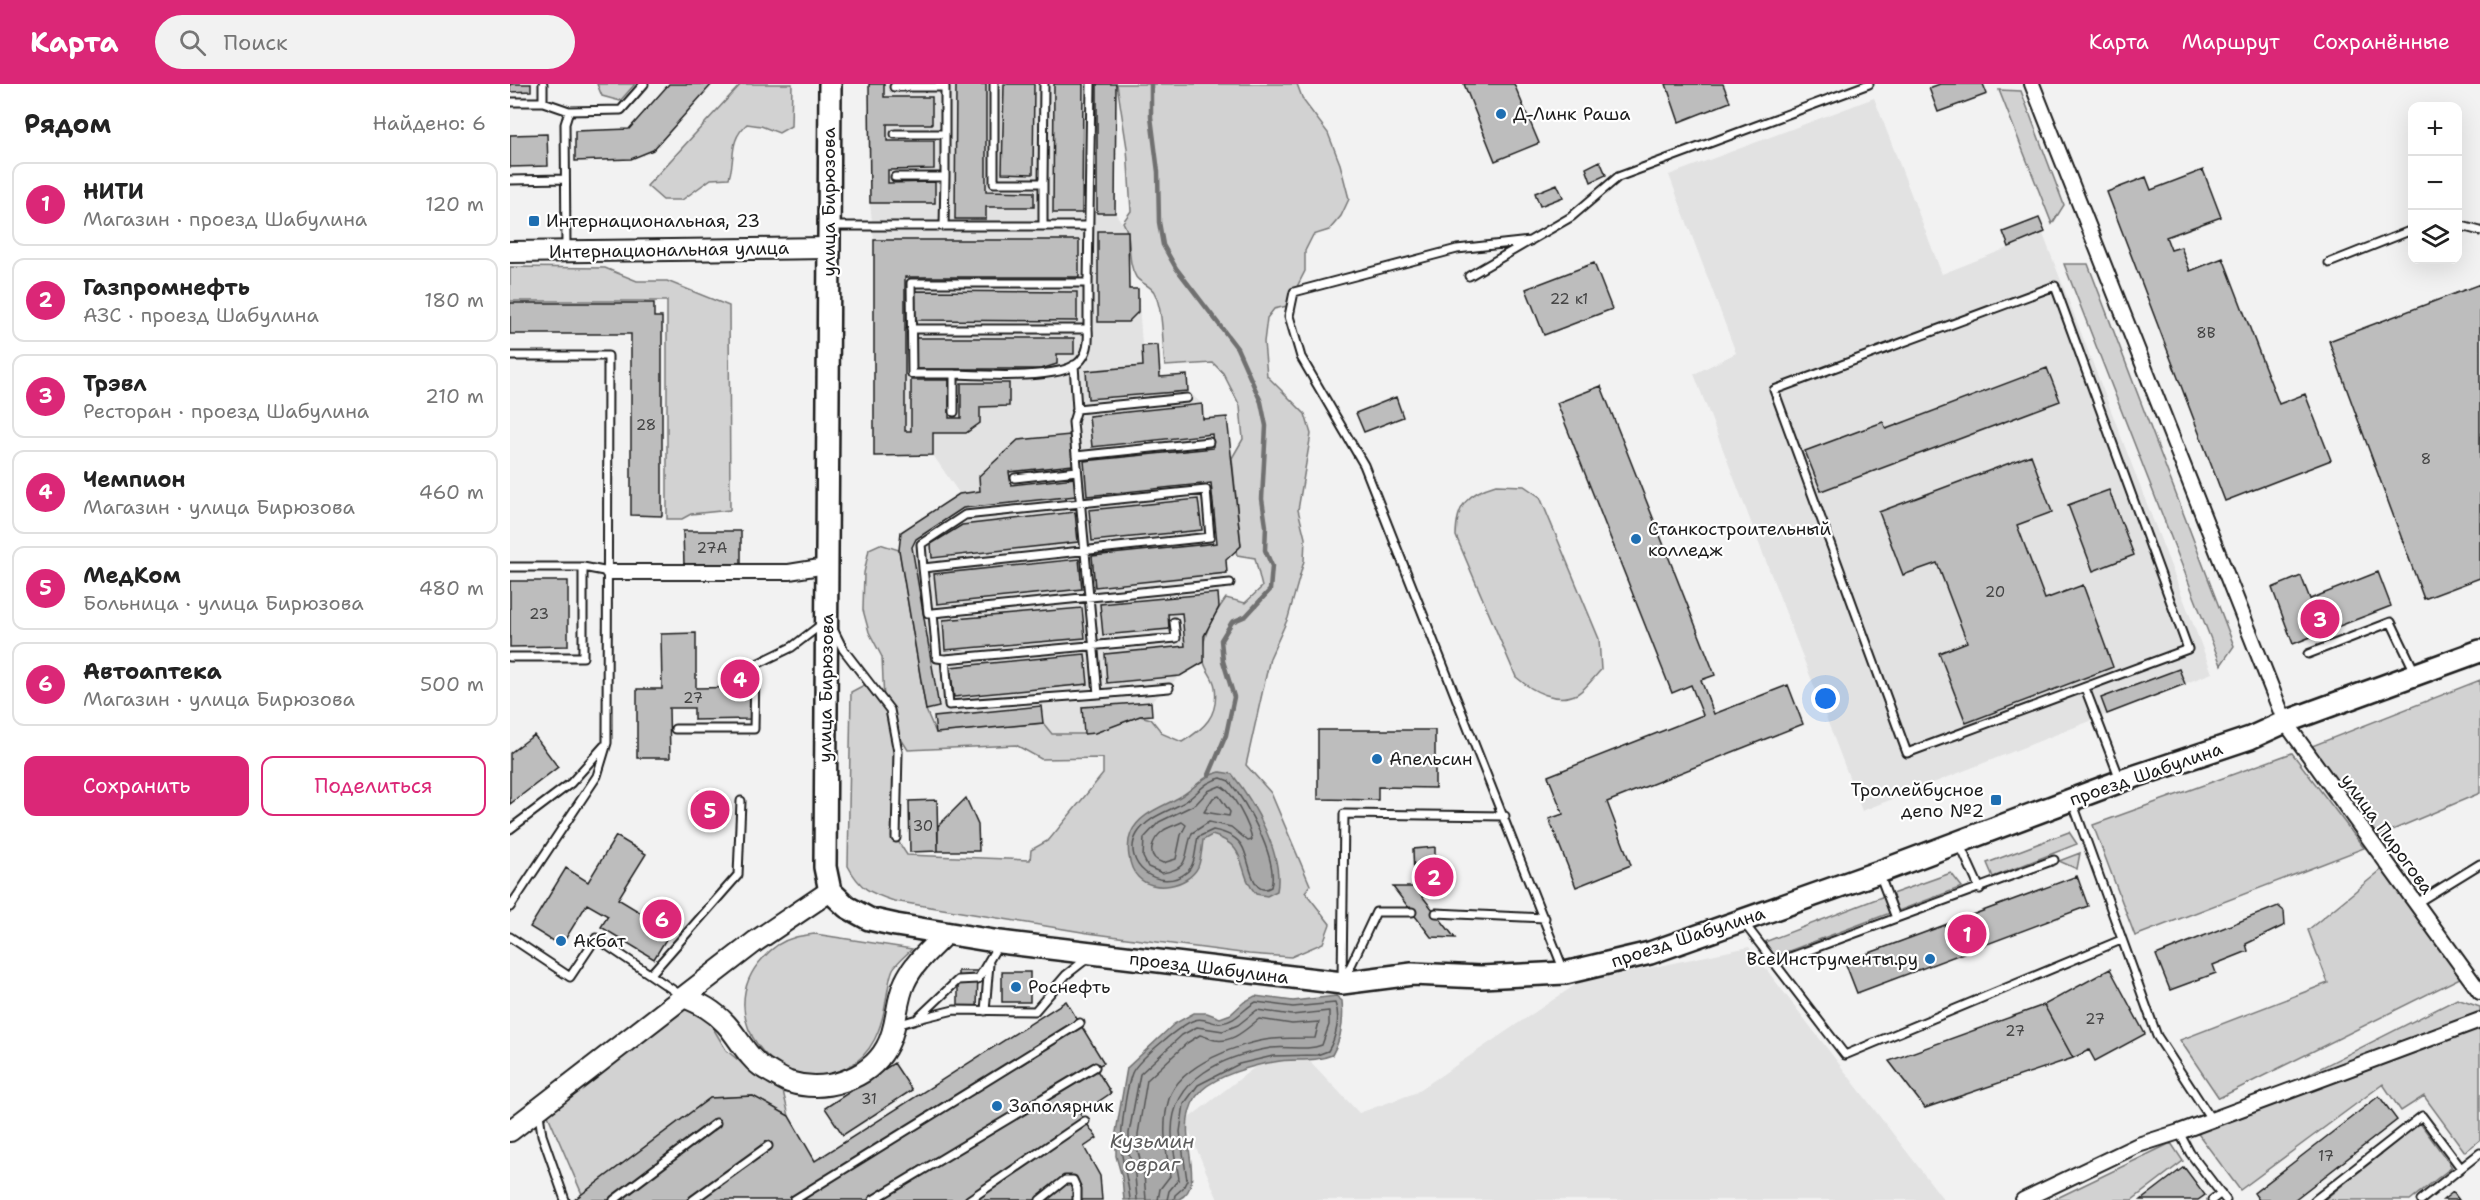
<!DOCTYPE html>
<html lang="ru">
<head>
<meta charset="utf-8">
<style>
  body { margin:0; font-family:"Shantell Sans",sans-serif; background:#f2f2f2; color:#222 }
  .controls { position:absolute; right:18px; top:18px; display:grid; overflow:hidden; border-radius:12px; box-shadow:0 6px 24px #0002 }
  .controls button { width:54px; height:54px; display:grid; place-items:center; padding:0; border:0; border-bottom:2px solid #e0e0e0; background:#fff; color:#222; font:30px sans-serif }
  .you { position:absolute; left:1316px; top:615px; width:21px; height:21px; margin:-15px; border:4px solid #fff; border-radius:50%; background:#1a73e8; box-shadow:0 0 0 9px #1a73e833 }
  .badge { display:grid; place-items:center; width:39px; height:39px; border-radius:50%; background:#db2777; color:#fff; font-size:20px; font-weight:700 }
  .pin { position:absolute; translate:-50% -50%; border:3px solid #fff; box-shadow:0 2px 6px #0006 }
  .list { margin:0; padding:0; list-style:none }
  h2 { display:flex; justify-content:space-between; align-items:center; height:78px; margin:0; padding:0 24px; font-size:26px }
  h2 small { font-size:20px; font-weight:400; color:#767676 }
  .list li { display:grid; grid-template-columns:39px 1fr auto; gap:18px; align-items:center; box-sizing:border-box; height:84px; margin:0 12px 12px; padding:0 12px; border:2px solid #e0e0e0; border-radius:12px }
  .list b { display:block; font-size:22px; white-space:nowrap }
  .list p { margin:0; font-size:20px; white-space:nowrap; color:#767676 }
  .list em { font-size:20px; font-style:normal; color:#767676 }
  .actions { display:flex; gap:12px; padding:18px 24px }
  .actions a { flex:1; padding:14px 0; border:2px solid #db2777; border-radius:12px; text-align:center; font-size:21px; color:#db2777 }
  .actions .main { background:#db2777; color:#fff }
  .icon { flex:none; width:33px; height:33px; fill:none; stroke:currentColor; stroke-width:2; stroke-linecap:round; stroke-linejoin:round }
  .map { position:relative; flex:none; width:1970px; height:1116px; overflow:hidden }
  header { display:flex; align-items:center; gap:36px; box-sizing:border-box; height:84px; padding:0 30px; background:#db2777; color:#fff }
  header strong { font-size:28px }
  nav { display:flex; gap:33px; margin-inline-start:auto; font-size:21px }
  .search { width:420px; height:54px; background:#f2f2f2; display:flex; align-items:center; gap:15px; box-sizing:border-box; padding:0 21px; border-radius:33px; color:#767676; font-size:22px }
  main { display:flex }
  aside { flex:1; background:#fff }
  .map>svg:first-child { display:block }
</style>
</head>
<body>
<header>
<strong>Карта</strong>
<div class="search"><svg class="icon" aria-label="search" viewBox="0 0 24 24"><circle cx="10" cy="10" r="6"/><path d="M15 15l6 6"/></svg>Поиск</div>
<nav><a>Карта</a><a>Маршрут</a><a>Сохранённые</a></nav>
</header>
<main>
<aside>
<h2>Рядом<small>Найдено: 6</small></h2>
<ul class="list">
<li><span class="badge">1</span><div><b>НИТИ</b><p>Магазин · проезд Шабулина</p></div><em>120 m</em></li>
<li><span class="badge">2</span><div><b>Газпромнефть</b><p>АЗС · проезд Шабулина</p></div><em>180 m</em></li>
<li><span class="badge">3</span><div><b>Трэвл</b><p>Ресторан · проезд Шабулина</p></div><em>210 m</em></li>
<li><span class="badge">4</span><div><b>Чемпион</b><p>Магазин · улица Бирюзова</p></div><em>460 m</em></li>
<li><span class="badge">5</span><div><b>МедКом</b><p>Больница · улица Бирюзова</p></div><em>480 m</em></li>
<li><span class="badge">6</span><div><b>Автоаптека</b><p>Магазин · улица Бирюзова</p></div><em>500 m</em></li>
</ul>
<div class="actions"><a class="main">Сохранить</a><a>Поделиться</a></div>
</aside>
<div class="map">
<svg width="1970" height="1116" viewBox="0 0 1970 1116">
  <rect width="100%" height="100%" fill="#f2f2f2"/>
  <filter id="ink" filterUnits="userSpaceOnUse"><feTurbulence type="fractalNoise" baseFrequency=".0167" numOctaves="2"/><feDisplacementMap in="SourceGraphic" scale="12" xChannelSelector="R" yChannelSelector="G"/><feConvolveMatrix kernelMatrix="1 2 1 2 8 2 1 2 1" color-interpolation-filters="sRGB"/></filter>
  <g filter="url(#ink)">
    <path fill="#e2e2e2" d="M359,0H606L605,129L618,147L619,204L628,205L632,261H648L650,293L677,291L678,307L692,320L693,335L717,333L731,462L716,476L717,489L708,509L709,523L694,552V578L670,592L641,618L642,631L630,632L574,650H542L533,639L426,649L424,633L416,626L389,466L391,448L449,409L423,371L364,372V156L360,119Z
      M1364,14L1432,190L1533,150L1702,589L1352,727L1184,290L1226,269L1159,91Z
      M1239,863L1434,1116H708L675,1037L780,956L849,1029L905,1009L1068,899Z"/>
    <path fill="#d2d2d2" stroke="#777" stroke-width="1.5" fill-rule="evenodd" d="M87,0H125L110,17L92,12Z
      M231,0H282L281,42L269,49L251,42L237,40C218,57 226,73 219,94L201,95L172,116H153L137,102Z
      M607,0H787L793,16L818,49L830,80L839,115L831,132L819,146L803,151L795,167V187L777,222L764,225L757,234L754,258L757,292L795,330L801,350L788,426L795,454L794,477L778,534L760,574L736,681L761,709L800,801L795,808L820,840L813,859L781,873L739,870L578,849L384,817C360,809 350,805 338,782L341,608L358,599L374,618L372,573L359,548L353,526L354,489L359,465L370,460L389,466L416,626L426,649L533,639L542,650H574L630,632L641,635L653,650L672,658C694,645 709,632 705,603C704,594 696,587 694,578C689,555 703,532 716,514L735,519L752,503L745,474L727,471L726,467L731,462L722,374L733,355L730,322L713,289L703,279L655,282C652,260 654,227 644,208C640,201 630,199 626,193C616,177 623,154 613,138L621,127L617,64ZM388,650L398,666L506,661L531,675L593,674V690L539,756L521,766L520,776L397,771L386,754Z
      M1489,6L1511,7L1554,121L1542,140Z
      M1554,180H1578L1724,562L1711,581Z
      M0,183L95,184L127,197H157L219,222L220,426L181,430L172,435H157V217H0Z
      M986,401L1014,402L1030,413L1089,555L1091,586C1084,593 1076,605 1067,610C1046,620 1022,607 1006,593L946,452C946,421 958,409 986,401Z
      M1970,596V709L1866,753L1802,662Z
      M1782,669L1854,764L1625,852L1583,741Z
      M1559,748L1567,760L1483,793L1477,779Z
      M1570,769L1567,785L1549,777Z
      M1876,782L1956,891L1709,1014L1670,956L1818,899L1798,846Z
      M1441,789L1452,803L1388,827L1382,810Z
      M1374,812L1380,829L1263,873L1252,859Z
      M305,850L402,865C396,871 387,878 383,885C379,894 378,907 376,916C372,943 363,971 336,984C267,1017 200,930 253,874C261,865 271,857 283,854C290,851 298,851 305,850Z
      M1947,915L1970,923V1056L1955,1068L1914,1012L1891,1027L1873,1000L1730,1106L1686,1047Z
      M155,916L186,922L200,939L216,966L238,984L268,997L273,1007L279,1032L243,1012L200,1014L72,1110L30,1013Z
      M1910,1039L1942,1083L1900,1116H1814Z
      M1661,1059L1673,1077L1622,1116H1543Z"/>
    <path fill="#a8a8a8" stroke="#707070" stroke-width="1.5" d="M710,688L722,690C744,718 774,771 767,807L757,812L746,810C726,787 740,762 702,751L693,756C692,765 691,776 688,783C678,803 643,809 628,793C618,783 616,761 621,749C629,730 652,723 668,714C684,706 691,692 710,688Z
      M745,912L783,917L826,912L832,917C834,937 832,954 822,971C803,979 784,974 764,978C743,981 707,992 692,1006C656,1041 702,1099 669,1115C659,1116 627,1116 614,1116L612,1093L606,1072V1048L617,984L664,940L684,929H697L710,934L721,930L734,918Z"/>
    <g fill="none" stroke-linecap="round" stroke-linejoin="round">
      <path stroke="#545454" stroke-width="1.5" d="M711,694L719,697C736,718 769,775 761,803C741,815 740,774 732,762C726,752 714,748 703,746L688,753C685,764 686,780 677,788C650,811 610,779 627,750C637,733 657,728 673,719C687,711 694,697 711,694Z
        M710,702C722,705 741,744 742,756L738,757L721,743L699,738L682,749C673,772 682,784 652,789L638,783L633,773L634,754L649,738L686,720L698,707Z
        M709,712L720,728L719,732L694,728L703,714Z
        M672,738L676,741L671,751L666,775L653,779C635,773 641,756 654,746C659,743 666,741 672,738Z
        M620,1116C619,1100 614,1086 612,1071C609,1054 616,1005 622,989C627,977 671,940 685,936C694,932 702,941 711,939C726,938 734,924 746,918L783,923L825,919C831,933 826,954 818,967L807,971L763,972L729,980L688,1001L674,1020L670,1048L677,1096L673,1104L665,1111L664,1116
        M627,1116L625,1091L619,1070V1049L630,990L672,951L687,943L713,947L728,941L747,926L782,931L819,927V941L812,961C797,967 778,962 761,964C715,972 661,993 662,1049C662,1064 667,1080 669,1095L659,1107L657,1116
        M636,1116L634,1090L628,1068V1050L637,996L677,959L690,951C695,952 700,955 705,956C723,959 736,945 749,935L782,940L809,938L805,954C791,954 777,954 763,955C731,958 669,981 659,1015C651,1041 656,1066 660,1092L650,1105L648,1116"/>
      <path stroke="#707070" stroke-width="4.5" d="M641,0V33L648,88L649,138L653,161L666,184L727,264L751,318L756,342L752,415L756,442L755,466L762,482L760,506L736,532L722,538L711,556L713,577L724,613L716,651L699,691"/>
    </g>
    <path fill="#bdbdbd" stroke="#1c1c1c" stroke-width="1.5" d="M0,0H21V7L0,8Z
      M159,0H202L143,66L121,75L65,77V47L119,45Z
      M359,0H374V13H422V40H377V57H424V85L378,86V99L425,98V119H360Z
      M446,0H476V107L524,108V123H476V135H445Z
      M494,0H524L523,90L492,89Z
      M544,0H573L572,129H543Z
      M587,0H606L605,129H587Z
      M954,0H1004L1029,59L985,77Z
      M1156,0H1213L1220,18L1169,38Z
      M1430,0H1473L1477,10L1428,28L1419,4Z
      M37,50L38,82L0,83V51Z
      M1090,77L1096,91L1081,98L1076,84Z
      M1693,86L1711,133L1656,153L1661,166L1671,163L1680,187L1713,174L1769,320L1795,310L1821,376L1715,417L1597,108L1636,93L1641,106Z
      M1047,100L1053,113L1030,122L1025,109Z
      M1529,134L1535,148L1499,163L1493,148Z
      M588,147H618L619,205H628V228L618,238H588Z
      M364,156H569V193H395V347H401V296H439V334H451V299H499V322L470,323V339L456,349H423V371L364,372Z
      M1084,179L1102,225L1034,251L1016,205Z
      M1970,200V494L1914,515L1819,257Z
      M405,207L567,208V237L405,236Z
      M0,219H144V233H152V432L121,431V250H0Z
      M405,254H564V270H547V280L531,285H405Z
      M648,261L650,293L677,291L678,307L578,315L576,287L633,282L632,262Z
      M1537,284L1550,317L1311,407L1295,367L1373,338L1376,345Z
      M1091,302L1205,591L1191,596L1204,630L1278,601L1293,640L1097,718L1121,781L1066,803L1039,735L1053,730L1038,692L1193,631L1181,601L1162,609L1047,319Z
      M886,313L893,333L854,348L846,329Z
      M692,320L693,335L717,333L731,462L716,476L717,489L585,503L582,472L707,459L701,399L577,412L574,377L703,364L702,350L582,363L579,332Z
      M560,351L563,381L499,388L501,401L565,394L566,412L453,424L406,455L402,463L429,623L416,626L389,466L391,448L449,410L470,407L469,392L508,356Z
      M1521,371L1542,428L1507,441L1535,515L1573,501L1603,583L1456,639L1429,569L1457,558L1427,479L1393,491L1369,428Z
      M1599,406L1624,471L1583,487L1558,421Z
      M688,415L692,446L582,457L579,426Z
      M565,428L568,458L422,474L421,460L452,441Z
      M173,447H231V481H174Z
      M569,475L572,505L427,520L424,490Z
      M1868,488L1881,522L1783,560L1762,504L1791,492L1800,515Z
      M1791,492L1813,548L1783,560L1762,504Z
      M0,497H58V562L0,563Z
      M708,509L709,523L694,552V578L670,592L597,599L595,570L675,562L672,529L658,530L659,545L593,551L590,520Z
      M572,524L575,554L435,566L433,536Z
      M186,549V604L240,603V635L184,636V624H159L160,674H127V605H152L151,550Z
      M575,570L578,600L444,613L440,583Z
      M1669,585L1675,600L1597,630L1591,614Z
      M641,618L642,631L630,632L585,649L574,650L572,623Z
      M531,622L533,639L426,649L424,633Z
      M808,646H925V704L868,703V716L808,715Z
      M24,651L48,683L0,720V669Z
      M189,707L213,710L208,745L184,742Z
      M456,714L468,741L469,767H428V742Z
      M427,716L428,767L400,768L399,717Z
      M106,752L136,770L108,815L161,847L144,875L91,843L98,832L77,820L51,862L20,843L56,784L78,798Z
      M925,763V780L930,785V793L927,798H914L911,795H904L903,765Z
      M1567,792L1578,822L1347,909L1335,878Z
      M883,803H905L945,854L921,853Z
      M1768,822L1774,827L1775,841L1736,860L1738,867L1703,881L1706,889L1660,906L1646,871Z
      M1600,885L1635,950L1585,977L1579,966L1563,974L1534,921Z
      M448,887H468L467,925L448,924Z
      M492,888H520V918H492Z
      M556,917L594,979L585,983L601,1009L570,1030L587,1054L574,1063L590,1092L592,1116H64L200,1014L243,1012L279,1032L305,1077Z
      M1534,921L1563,974L1415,1024L1379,977Z
      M384,979L402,1006L333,1051L315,1024Z
      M1869,1012L1887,1036L1784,1116H1749L1744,1109Z
      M1674,1083L1695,1111L1688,1116H1631Z
      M1943,1108L1949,1116H1933Z"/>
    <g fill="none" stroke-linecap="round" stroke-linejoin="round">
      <defs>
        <path id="lane" d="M33,0V18
          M484,0V99H533L534,0
          M384,3H435V50
          M0,18H33L59,27
          M385,50H435V93
          M385,93H435L434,142
          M0,96L55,95
          M1948,141L1970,147
          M321,142H579
          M533,142V99
          M1020,157L947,165L784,208L779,232L791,273L854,381L1054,887
          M56,164L55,40L59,27L111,26L134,0
          M1819,179L1902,146
          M959,192L1061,133L1108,93L1359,0
          M1545,202L1678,565L1397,669L1264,306Z
          M401,245H578V199
          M0,272H98L97,659L87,692L0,823
          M564,281L567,325L563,338L588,610L439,621L435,575L666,554L664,538
          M444,290C471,291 548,296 568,279C578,270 579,258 578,245
          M567,325L677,314
          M444,328V290H402L401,199H578L581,0
          M566,372L699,358
          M505,394L567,387
          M0,483H73L99,488
          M413,484L411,460L455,431L696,406L700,453L413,484L418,529H423
          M324,547L333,565L380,626L388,668L386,754
          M1798,570L1881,538L1905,588
          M0,573H73V483
          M435,575L427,574L423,529L720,499
          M1575,604L1610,695
          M588,610L659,604
          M165,645H244L245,581L282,563L312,540
          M1562,717L1647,952L1701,1035
          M0,745L61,699L94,662
          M1450,761L1470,805
          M1370,792L1386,834
          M1905,820L1970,780
          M926,829L1035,834
          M1234,839L1335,971L1611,856
          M0,853L60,893L86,854L172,912
          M1264,879L1544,776
          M141,890L228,791L231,717
          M835,894L866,828H902
          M832,896L834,730L995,732
          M475,927L479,880
          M407,935L444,926L525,927L556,891L579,873
          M387,941L407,935L448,896L468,895L488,861
          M29,1030L32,1051L55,1116
          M1669,1048L1680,1069L1716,1116
          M104,1116L206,1039
          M183,1116L258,1062
          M284,1116L570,939
          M363,1116L585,983
          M459,1116L575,1037
          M530,1116L555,1096H563L567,1105V1116
          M1702,1116L1711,1109
          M1805,1116L1912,1032L1951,1084L1970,1069
          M1911,1116L1951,1084"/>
        <path id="street" d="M1522,0L1775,638L1970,908
          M99,488H279L316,482
          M1513,1116L1628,1061L1669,1048L1970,936"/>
        <path id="secondary" d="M0,168L318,164
          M174,913C191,920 203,926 216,940C229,954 238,975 255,985C263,989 271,995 279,998C314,1009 358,996 376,964C388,944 385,918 395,898C404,878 422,864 436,849
          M0,1047L246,857L320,807"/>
        <path id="primary" d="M320,0L315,783L320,807L337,823L359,835L386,841L490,858L832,899L902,890L971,893L1055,889L1140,869L1369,788L1611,697L1740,654L1775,638L1970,567"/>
      </defs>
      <use href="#lane" stroke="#1c1c1c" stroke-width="11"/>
      <use href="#street" stroke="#1c1c1c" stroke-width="18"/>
      <use href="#secondary" stroke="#1c1c1c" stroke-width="24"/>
      <use href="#primary" stroke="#1c1c1c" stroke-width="26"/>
      <use href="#lane" stroke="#fff" stroke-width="7"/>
      <use href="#street" stroke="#fff" stroke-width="14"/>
      <use href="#secondary" stroke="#fff" stroke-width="20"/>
      <use href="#primary" stroke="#fff" stroke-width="21"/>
    </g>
  </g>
  <g fill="#1f6fb2" stroke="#fff" stroke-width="2">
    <circle cx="991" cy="30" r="6"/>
    <rect x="18" y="131" width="12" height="12" rx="3"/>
    <circle cx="1126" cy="455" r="6"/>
    <circle cx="867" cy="675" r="6"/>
    <rect x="1480" y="710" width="12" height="12" rx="3"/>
    <circle cx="51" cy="857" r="6"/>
    <circle cx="1420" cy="875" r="6"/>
    <circle cx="506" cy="903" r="6"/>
    <circle cx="487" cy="1022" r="6"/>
  </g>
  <g text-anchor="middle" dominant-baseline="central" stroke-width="4.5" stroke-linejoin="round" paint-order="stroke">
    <g font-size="15" fill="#444">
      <text x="1059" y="215">22 к1</text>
      <text x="1696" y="249">8В</text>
      <text x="136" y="341">28</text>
      <text x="1916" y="375">8</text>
      <text x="202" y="464">27А</text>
      <text x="1485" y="508">20</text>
      <text x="29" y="530">23</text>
      <text x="183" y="614">27</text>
      <text x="413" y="742">30</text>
      <text x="1585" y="935">27</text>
      <text x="1505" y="947">27</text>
      <text x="359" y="1015">31</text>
      <text x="1816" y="1072">17</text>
    </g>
    <g font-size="18" fill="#1c1c1c" stroke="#fff" text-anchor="start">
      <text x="1003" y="30">Д-Линк Раша</text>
      <text x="36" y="137">Интернациональная, 23</text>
      <text x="1138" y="445">Станкостроительный<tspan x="1138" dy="21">колледж</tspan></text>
      <text x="879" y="675">Апельсин</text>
      <text x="1474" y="706" text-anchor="end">Троллейбусное<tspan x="1474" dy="21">депо №2</tspan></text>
      <text x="63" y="857">Акбат</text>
      <text x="1408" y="875" text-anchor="end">ВсеИнструменты.ру</text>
      <text x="518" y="903">Роснефть</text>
      <text x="499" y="1022">Заполярник</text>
    </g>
    <g font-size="18" fill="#1c1c1c" stroke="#fff">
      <text transform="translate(319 118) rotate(-90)">улица Бирюзова</text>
      <text transform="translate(159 166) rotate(-1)">Интернациональная улица</text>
      <text transform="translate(316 604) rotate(-89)">улица Бирюзова</text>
      <text transform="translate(1636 690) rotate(-19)">проезд Шабулина</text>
      <text transform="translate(1877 750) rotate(54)">улица Пирогова</text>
      <text transform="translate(1178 853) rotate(-18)">проезд Шабулина</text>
      <text transform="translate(699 884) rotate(7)">проезд Шабулина</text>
    </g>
    <g font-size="20" font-style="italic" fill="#5b5b5b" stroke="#fff">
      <text x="642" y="1057">Кузьмин<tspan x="642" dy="23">овраг</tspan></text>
    </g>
  </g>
</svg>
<div class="controls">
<button>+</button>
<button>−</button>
<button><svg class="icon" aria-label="layers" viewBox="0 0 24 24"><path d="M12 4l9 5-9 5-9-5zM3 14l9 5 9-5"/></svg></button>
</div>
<div class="you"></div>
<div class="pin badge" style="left:1457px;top:850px">1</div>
<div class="pin badge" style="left:924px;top:793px">2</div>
<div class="pin badge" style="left:1810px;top:535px">3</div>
<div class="pin badge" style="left:230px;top:595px">4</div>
<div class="pin badge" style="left:200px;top:726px">5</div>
<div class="pin badge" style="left:152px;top:835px">6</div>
</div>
</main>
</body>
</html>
